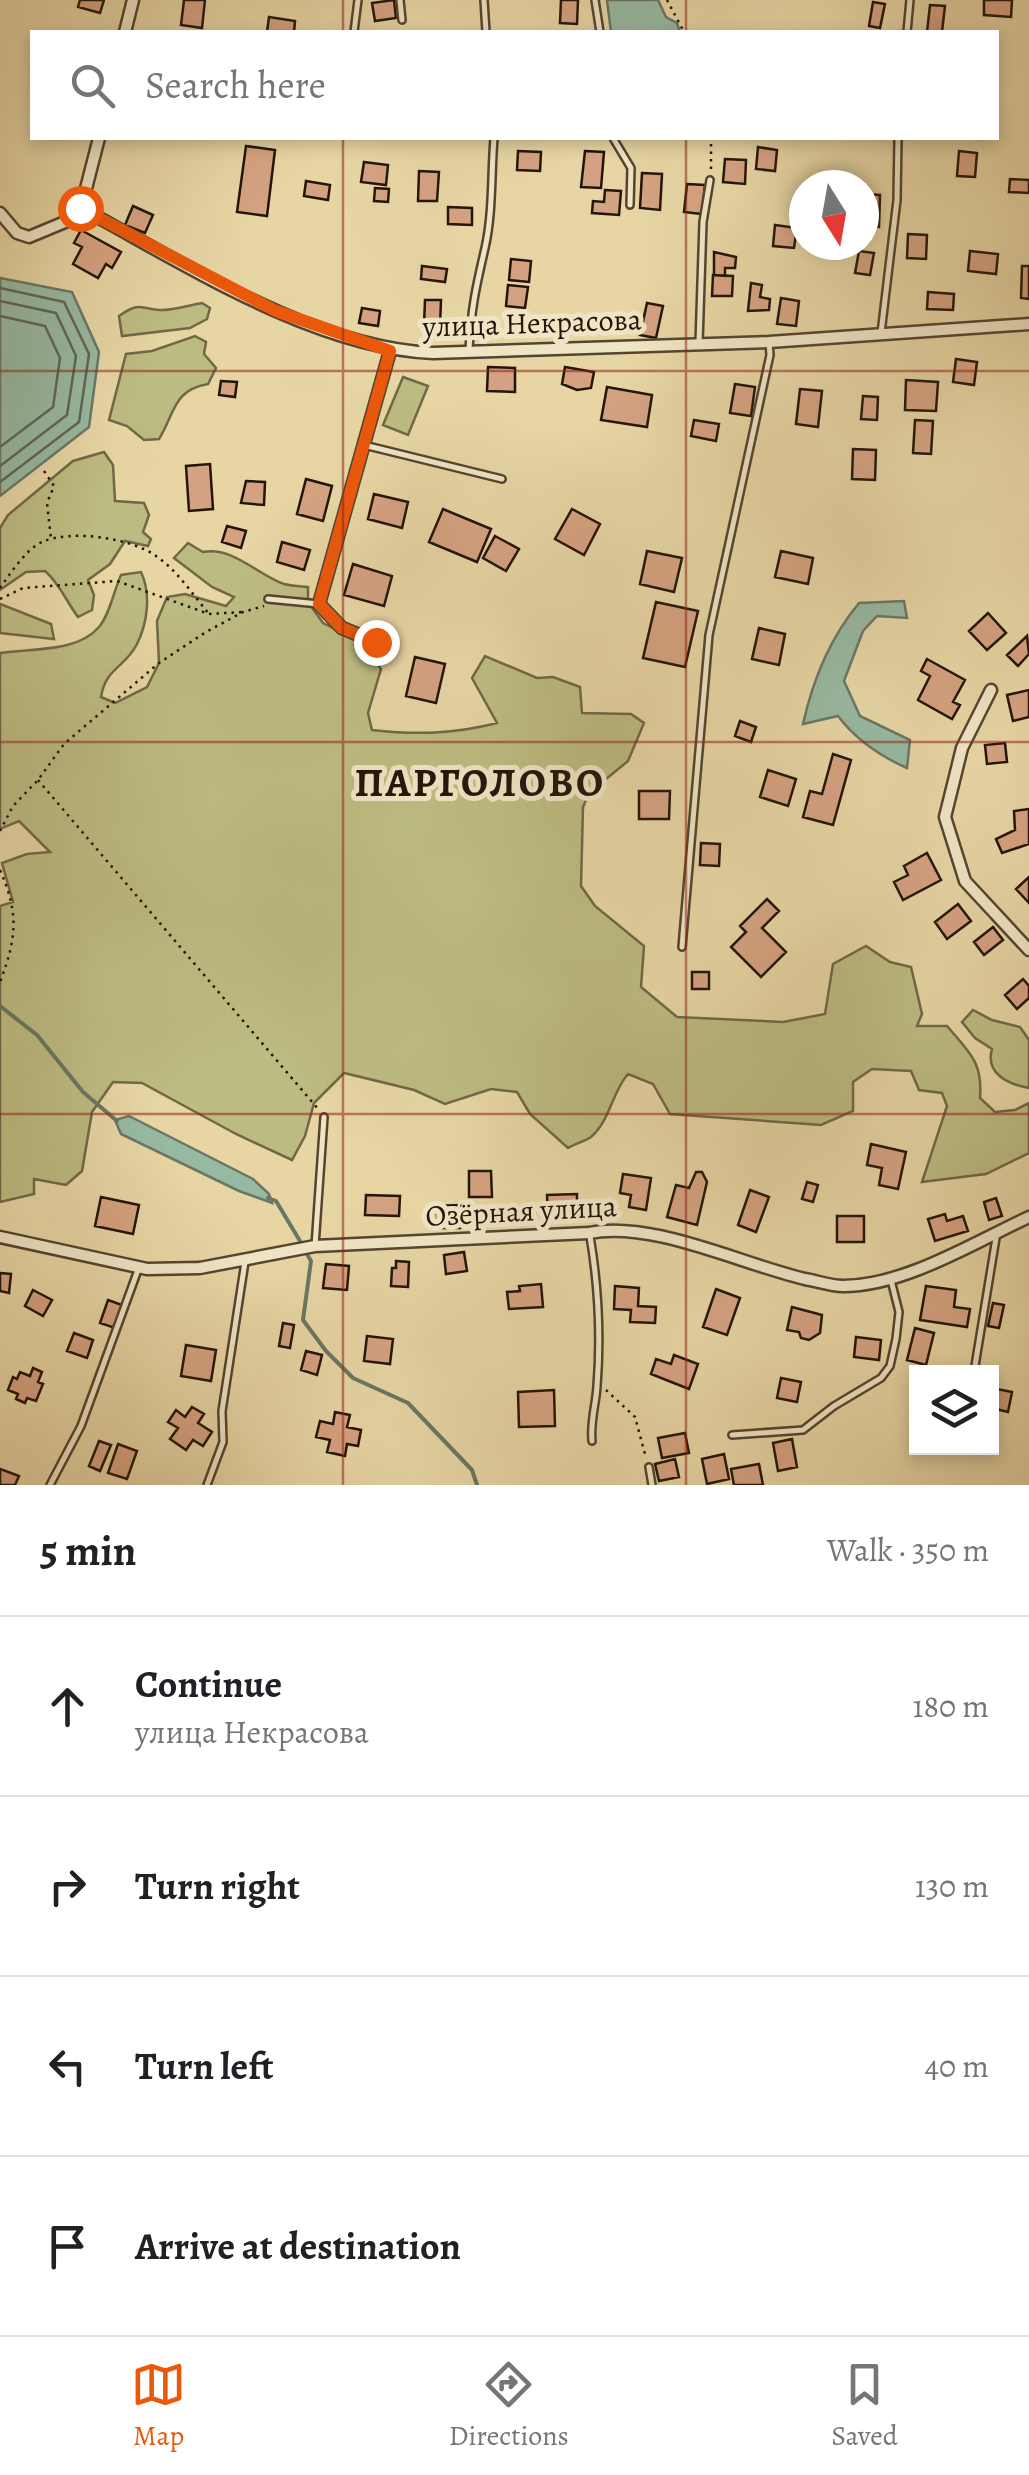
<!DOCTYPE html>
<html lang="en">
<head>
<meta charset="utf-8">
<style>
  body { margin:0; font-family:Alegreya,serif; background:#f6f6f6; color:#202124 }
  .controls { position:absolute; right:30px; bottom:30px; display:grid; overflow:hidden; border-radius:0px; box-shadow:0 5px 15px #0003 }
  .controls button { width:90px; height:90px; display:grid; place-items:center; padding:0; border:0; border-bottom:2px solid #e0e0e0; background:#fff; color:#202124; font:50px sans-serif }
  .compass { position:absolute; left:789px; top:170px; width:90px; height:90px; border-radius:50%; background:#fff; box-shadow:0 5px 15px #0003; rotate:169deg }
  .stop { position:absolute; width:30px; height:30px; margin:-22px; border:8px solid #ea580c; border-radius:50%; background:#fff }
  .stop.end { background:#ea580c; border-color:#fff; box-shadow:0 2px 10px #0008 }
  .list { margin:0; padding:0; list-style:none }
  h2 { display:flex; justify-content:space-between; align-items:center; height:130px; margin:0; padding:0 40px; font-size:42px }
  h2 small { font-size:32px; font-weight:400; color:#757577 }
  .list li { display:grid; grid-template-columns:65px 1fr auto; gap:30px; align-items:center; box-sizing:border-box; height:180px; padding:0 40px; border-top:2px solid #e0e0e0 }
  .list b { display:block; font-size:38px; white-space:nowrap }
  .list p { margin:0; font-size:32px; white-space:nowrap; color:#757577 }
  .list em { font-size:32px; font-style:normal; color:#757577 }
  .icon { flex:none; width:55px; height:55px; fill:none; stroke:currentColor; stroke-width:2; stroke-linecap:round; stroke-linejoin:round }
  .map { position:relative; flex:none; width:1029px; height:1485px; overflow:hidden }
  .search { position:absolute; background:#fff; box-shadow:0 5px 15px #0003; left:30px; right:30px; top:30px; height:110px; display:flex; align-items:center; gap:25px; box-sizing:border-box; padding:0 35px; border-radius:0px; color:#757577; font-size:38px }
  .sheet { height:850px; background:#fff }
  nav { display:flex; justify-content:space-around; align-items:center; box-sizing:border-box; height:140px; border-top:2px solid #e0e0e0; background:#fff; font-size:28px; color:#757577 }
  nav a { display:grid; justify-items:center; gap:5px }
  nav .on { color:#ea580c }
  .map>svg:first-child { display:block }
</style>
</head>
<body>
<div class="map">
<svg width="1029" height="1485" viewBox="0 0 1029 1485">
  <rect width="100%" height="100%" fill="#e7d5a4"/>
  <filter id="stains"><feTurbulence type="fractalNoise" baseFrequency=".002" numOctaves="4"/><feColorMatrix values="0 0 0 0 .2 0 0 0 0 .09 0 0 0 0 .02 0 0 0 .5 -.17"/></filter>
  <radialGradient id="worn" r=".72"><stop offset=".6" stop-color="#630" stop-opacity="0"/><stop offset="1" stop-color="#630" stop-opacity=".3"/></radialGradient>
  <path fill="#bcbb81" stroke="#706846" stroke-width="2.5" d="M202,303L210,308L207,319L190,328L122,336L119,316C139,302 138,308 159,310C172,311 189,305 202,303Z
    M195,336L206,342L204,354L216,368L208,384C173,390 175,413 159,439L144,440L127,426L109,420L126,354L152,351Z
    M403,377L428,386L408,435L383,425Z
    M104,452L113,465L115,501L144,503L149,515L143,532L151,539L148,546L125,541L110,564L88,580L94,595L92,610L78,617C66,601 60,584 45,571L26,572L0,590V528L8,515L73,461Z
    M188,543L203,552C232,546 258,575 284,584C292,586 301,586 308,587V602L323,623L360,641L381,669L368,713L372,730C416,735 454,734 497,723L472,678L485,656L537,678L553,677L580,687L582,713L631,714L644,723L628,761L589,793L583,807L581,886L595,906L644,946L641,987L677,1017L783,1022L825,1014L833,964L866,946L890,962L911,967L922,1014L917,1026H947C969,1052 983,1062 980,1098L995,1112L1015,1110L1029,1103V1153L986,1174L922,1182L947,1106L942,1093L919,1090L911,1071L872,1069L853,1082V1111L821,1125L670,1114L653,1084L628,1074C612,1092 610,1121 591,1137C585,1141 575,1144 568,1148L530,1114L517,1092L491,1089L445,1104L414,1090L344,1073L314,1103L305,1136L292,1160L236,1134L142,1083L113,1082L92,1112L82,1171L66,1185L34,1179V1194L0,1202V906L13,902L2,863L27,854L50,852L19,821L0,829V653C31,648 77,653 99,627C110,614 114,590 121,575L141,572C151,593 148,622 137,644C125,668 106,667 101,697L115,703L147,687L159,663L157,621L167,597L185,594L226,606L234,597L212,587L174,558Z
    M0,604L51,624L54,639L0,633Z
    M973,1010L992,1020L1020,1027L1029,1040V1088C1007,1084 985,1073 992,1049L975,1038L962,1022Z"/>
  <path fill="#97b9a2" stroke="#697765" stroke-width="2.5" d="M607,0H658L666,17L677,23L680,32H611Z
    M0,278L72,292L99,352L89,427L0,496Z
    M904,601L907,618L877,616L863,631L844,681L860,716L910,740L907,768C880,756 856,740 838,716L803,724C813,679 829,639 859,603Z
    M129,1116L253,1179L269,1194L272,1203L239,1191L121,1134L115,1120Z"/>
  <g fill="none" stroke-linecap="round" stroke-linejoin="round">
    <path stroke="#5d6756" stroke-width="2.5" d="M0,288L64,302L89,354L79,422L0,482
      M0,301L56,313L76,356L67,415L0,466
      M0,316L45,326L60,358L53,407L0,447"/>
    <path stroke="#697765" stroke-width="4" d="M0,1006L37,1035L83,1092L117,1121
      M268,1198L276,1201L300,1241
      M307,1254L311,1261L303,1320L326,1351L353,1378L408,1403L472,1470L477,1485"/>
  </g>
  <path fill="#d5a281" stroke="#23150a" stroke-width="2.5" d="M80,0H104L100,13L78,7Z
    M184,0H205L202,28L181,25Z
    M394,0L396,18L375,21L372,3Z
    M561,0H578L577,24L560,23Z
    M984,0H1012L1011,17L984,15Z
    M873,2L885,4L880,28L869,26Z
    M930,5L945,6L942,32H927Z
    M269,17L295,21L294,32H267Z
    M246,146L275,150L267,216L237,212Z
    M758,147L777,150L775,171L756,169Z
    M518,151L541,152L540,171L517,170Z
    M585,151L604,152L601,188L581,187Z
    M959,151L977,153L975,177L957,176Z
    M725,159L746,160L745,184L723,182Z
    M364,162L388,165L386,185L361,182Z
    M419,171L439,172L437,201H418Z
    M642,173L662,174L660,210L640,208Z
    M1010,179L1029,180V193L1009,192Z
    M306,181L330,185L328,200L304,196Z
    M687,184L705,185L702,214L684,212Z
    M375,188L389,189L388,202L374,201Z
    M605,190L621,191L619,215L592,213L593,201L604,202Z
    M864,194L880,195L879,227L864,226Z
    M133,206L153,215L145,233L125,225Z
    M448,207L472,208V225L448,224Z
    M775,225L797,228L794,248L773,246Z
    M81,230L121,252L112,268L106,264L98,278L73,264L82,247L74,243Z
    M908,234L927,235L926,259L907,258Z
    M859,251L874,253L870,275L855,273Z
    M970,251L998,254L996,274L968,271Z
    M714,252L736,257L735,268H725V276L714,275Z
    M511,259L531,261L529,282L509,280Z
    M422,266L447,269L445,282L421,279Z
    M1022,266H1029V299L1021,298Z
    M713,275L733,276L732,296H712Z
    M751,283L762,285L760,297L770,299L769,310L748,311Z
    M508,285L528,287L525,308L506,306Z
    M928,292L954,294L953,310L927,309Z
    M781,298L799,301L796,326L777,324Z
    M425,300H441L440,326L424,325Z
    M647,303L663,306L656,338L640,335Z
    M362,308L380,311L378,326L359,323Z
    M956,359L977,362L974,385L953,382Z
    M488,367L515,368V392L487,391Z
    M565,367L594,372L591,388L577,390L562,384Z
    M906,380L938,382L936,411L905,410Z
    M221,381L237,382L235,397L219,395Z
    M735,384L755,387L751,416L730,413Z
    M607,387L652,395L647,427L601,420Z
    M800,389L822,391L818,427L796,424Z
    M863,396L878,397L877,420L861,419Z
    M694,420L719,424L716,441L691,436Z
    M915,420L933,421L931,454L913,453Z
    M853,449L876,450L875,480L852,479Z
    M210,464L213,509L189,511L186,466Z
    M306,479L332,486L323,521L297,514Z
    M246,481L265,482L264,505L241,503Z
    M374,494L408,502L402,528L368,519Z
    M443,509L491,529L477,562L429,542Z
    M572,509L600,524L584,555L555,539Z
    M227,526L246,531L241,548L222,542Z
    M495,536L519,549L506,571L483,558Z
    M282,542L310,550L304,570L277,562Z
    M647,551L682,558L674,592L640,584Z
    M781,551L813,558L808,584L775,577Z
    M353,564L392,576L384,606L344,595Z
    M656,602L698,611L685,667L643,658Z
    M988,613L1006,633L987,650L969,631Z
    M759,628L785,634L779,665L752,659Z
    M1027,636L1029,654L1018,666L1007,655Z
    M415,657L445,664L436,703L406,696Z
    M927,659L965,680L953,702L960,705L952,719L918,700L930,676L921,671Z
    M1029,690V717L1013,721L1007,695Z
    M740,721L756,727L751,742L735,736Z
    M1005,743L1007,762L987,764L985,745Z
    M833,754L851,760L833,825L803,817L810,791L822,794Z
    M768,770L796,779L788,806L760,797Z
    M639,791H670L669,819H639Z
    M1029,809V844L1002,853L996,839L1015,830L1014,811Z
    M701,843L720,844L719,866L700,865Z
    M927,853L941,880L903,900L894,882L908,875L904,866Z
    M1029,877V903L1016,889Z
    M767,899L779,911L762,928L786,952L761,977L731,947L746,932L740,926Z
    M958,904L971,921L947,939L935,922Z
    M993,927L1003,940L984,955L974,942Z
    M692,972H709V989H692Z
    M1023,979L1029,986V998L1017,1009L1005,995Z
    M871,1144L906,1152L898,1189L879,1185L882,1168L867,1165Z
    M469,1171H491L492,1197H469Z
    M696,1172H702L707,1182L697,1225L667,1217L676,1185L689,1188Z
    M623,1174L651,1178L646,1210L629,1207L631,1195L620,1193Z
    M807,1182L818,1185L813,1202L802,1199Z
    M750,1190L769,1197L756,1232L738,1225Z
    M577,1194V1215L548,1216L547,1195Z
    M366,1195L400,1196L399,1216L365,1215Z
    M101,1197L139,1205L133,1234L95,1226Z
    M996,1198L1002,1216L989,1220L984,1202Z
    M460,1205V1228H433L432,1206Z
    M945,1214L947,1221L963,1216L968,1231L935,1241L928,1219Z
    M837,1216H864V1242H837Z
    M464,1252L467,1271L446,1274L444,1255Z
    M396,1261L409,1262L408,1287L391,1286L392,1268H396Z
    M326,1264L349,1266L347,1290L323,1288Z
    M0,1273L11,1274L9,1293L0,1291Z
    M541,1284L543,1307L509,1309L507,1292L520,1291L519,1286Z
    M615,1286L639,1288L638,1306L656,1307L655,1323L630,1322L631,1310L614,1309Z
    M926,1286L956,1290L954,1307L970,1309L967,1327L920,1320Z
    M716,1289L740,1298L727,1335L703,1327Z
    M33,1290L52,1300L43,1316L25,1306Z
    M108,1300L122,1305L115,1328L100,1323Z
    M993,1303L1004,1305L999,1328L988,1326Z
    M792,1307L822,1315L820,1333L809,1340L801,1338L799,1332L787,1330Z
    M283,1323L294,1325L290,1348L279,1346Z
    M915,1328L934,1333L926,1365L907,1360Z
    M74,1333L93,1340L87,1358L67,1351Z
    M367,1336L393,1339L390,1364L364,1361Z
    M856,1337L881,1340L879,1360L854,1357Z
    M186,1345L216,1350L211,1381L181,1376Z
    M306,1351L322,1355L317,1375L301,1370Z
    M674,1355L698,1364L689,1389L651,1374L656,1359L671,1364Z
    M33,1368L42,1372L38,1382L43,1384L36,1401L27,1398L25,1403L16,1399L18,1394L8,1390L13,1377L17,1379L20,1372L30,1376Z
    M781,1378L801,1382L797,1402L777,1398Z
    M992,1388L1012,1392L1008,1412L992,1408Z
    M554,1390L555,1426L519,1427L518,1392Z
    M192,1407L204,1414L198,1423L212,1432L203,1446L193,1440L186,1450L170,1439L178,1428L168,1422L176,1410L185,1417Z
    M335,1412L350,1415L347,1427L361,1430L358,1446L347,1444L345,1456L327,1452L330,1440L316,1437L320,1421L333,1424Z
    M685,1433L689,1453L662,1458L658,1438Z
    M792,1439L797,1467L778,1471L773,1443Z
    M99,1441L111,1445L100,1471L89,1466Z
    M118,1444L137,1451L127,1479L108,1473Z
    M724,1454L729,1479L707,1484L702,1459Z
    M675,1459L679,1477L659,1481L655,1464Z
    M759,1464L763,1485H734L731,1469Z
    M0,1469L19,1476L15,1485H0Z"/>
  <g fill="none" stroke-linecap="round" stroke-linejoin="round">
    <defs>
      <path id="lane" d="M400,0L402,20
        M484,0L486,32
        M595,0L600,32
        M354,32L358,0
        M907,32L910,0
        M613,138L631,168L630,205
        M881,333L897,200L898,138
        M699,343L703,222L710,180
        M469,350C471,309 476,287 485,248C493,213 491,174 494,138
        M364,445L502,479
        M268,599L319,604
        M682,947L709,635L770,355L769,342
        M590,1236C598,1284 601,1336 597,1386C596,1404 590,1422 592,1441
        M315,1246L324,1117
        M974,1372L997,1232
        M732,1435L803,1430L834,1406L881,1378L890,1366L896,1339L899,1312L891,1280
        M649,1467L652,1485
        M50,1485L81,1426L138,1270
        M207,1485L223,1442L222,1411L245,1262"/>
      <path id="street" d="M125,32L133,0
        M81,208C185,264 314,348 433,353L769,342L1029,324
        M81,208L99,138
        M0,213L17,233L29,237L65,222L81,208
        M376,642L342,628L319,604L390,351
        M991,690L962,748L945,817L965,881L1029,950
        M0,1237L147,1269L200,1268L315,1246L589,1233C652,1220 741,1264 805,1279C817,1281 831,1286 843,1286C904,1286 973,1243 1029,1217"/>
    </defs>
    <use href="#lane" stroke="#544530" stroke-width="10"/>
    <use href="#street" stroke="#544530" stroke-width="15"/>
    <path stroke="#23150a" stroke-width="2.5" stroke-dasharray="2.5 5" stroke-linecap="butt" d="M667,0L684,32
      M711,169V138
      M44,471L54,486L47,503L51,539
      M0,588C10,574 26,549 42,542C71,529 131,538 156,556C177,570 193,595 209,614
      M0,599L23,588L117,581L209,614L242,612
      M38,780L319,1110
      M0,831L13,806L38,780L64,744L159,663L206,632L243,612L264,606
      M0,870C19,914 17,937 0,982
      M606,1390L635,1417L646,1458"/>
    <use href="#lane" stroke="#efe4c4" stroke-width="5"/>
    <use href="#street" stroke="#efe4c4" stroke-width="10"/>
  </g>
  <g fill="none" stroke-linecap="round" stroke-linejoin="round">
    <path stroke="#ea580c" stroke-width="12" d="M80,208L276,311L390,351L319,604L342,628L376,642"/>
  </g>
  <path fill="none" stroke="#8f2418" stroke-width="2.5" stroke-opacity="0.55" d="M343,0V32M686,0V32M343,138V1485M686,138V1485M0,371H1029M0,742H1029M0,1114H1029"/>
  <g text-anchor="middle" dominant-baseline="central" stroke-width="10" stroke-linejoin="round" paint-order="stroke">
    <g font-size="30" fill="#23150a" stroke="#efe4c4">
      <text transform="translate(532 323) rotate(-2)">улица Некрасова</text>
      <text transform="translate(521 1211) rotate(-3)">Озёрная улица</text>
    </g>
    <g font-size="40" font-weight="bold" letter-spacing="2.5" fill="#23150a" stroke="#efe4c4">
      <text x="480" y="782">ПАРГОЛОВО</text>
    </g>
  </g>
  <rect width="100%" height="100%" filter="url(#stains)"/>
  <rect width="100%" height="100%" fill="url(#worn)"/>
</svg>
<div class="controls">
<button><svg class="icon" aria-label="layers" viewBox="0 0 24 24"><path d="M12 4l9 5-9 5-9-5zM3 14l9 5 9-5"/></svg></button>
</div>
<svg class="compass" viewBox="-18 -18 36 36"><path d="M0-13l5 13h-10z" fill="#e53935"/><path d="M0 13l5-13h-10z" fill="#757577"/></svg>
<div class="stop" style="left:80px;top:208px"></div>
<div class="stop end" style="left:376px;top:642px"></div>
<div class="search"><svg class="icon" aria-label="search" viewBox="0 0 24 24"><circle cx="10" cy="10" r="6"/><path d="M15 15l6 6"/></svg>Search here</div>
</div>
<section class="sheet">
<h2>5 min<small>Walk · 350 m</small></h2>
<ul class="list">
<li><svg class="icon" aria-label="ahead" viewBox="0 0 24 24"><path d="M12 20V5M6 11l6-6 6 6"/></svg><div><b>Continue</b><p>улица Некрасова</p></div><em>180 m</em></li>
<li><svg class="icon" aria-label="right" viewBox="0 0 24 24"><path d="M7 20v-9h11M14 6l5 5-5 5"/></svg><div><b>Turn right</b></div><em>130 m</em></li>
<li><svg class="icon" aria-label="left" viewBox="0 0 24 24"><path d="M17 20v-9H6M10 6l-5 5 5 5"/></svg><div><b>Turn left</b></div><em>40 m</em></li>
<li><svg class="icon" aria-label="arrive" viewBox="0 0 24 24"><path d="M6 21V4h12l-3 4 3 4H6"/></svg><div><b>Arrive at destination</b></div></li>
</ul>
</section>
<nav>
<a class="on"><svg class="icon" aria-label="map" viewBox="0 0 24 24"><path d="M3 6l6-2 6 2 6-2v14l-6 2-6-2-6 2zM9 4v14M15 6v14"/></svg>Map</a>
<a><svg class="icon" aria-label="directions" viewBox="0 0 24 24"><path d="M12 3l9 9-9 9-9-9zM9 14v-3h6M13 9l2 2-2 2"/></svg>Directions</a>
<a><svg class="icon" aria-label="saved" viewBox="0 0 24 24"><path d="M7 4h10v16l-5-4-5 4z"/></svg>Saved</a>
</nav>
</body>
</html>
